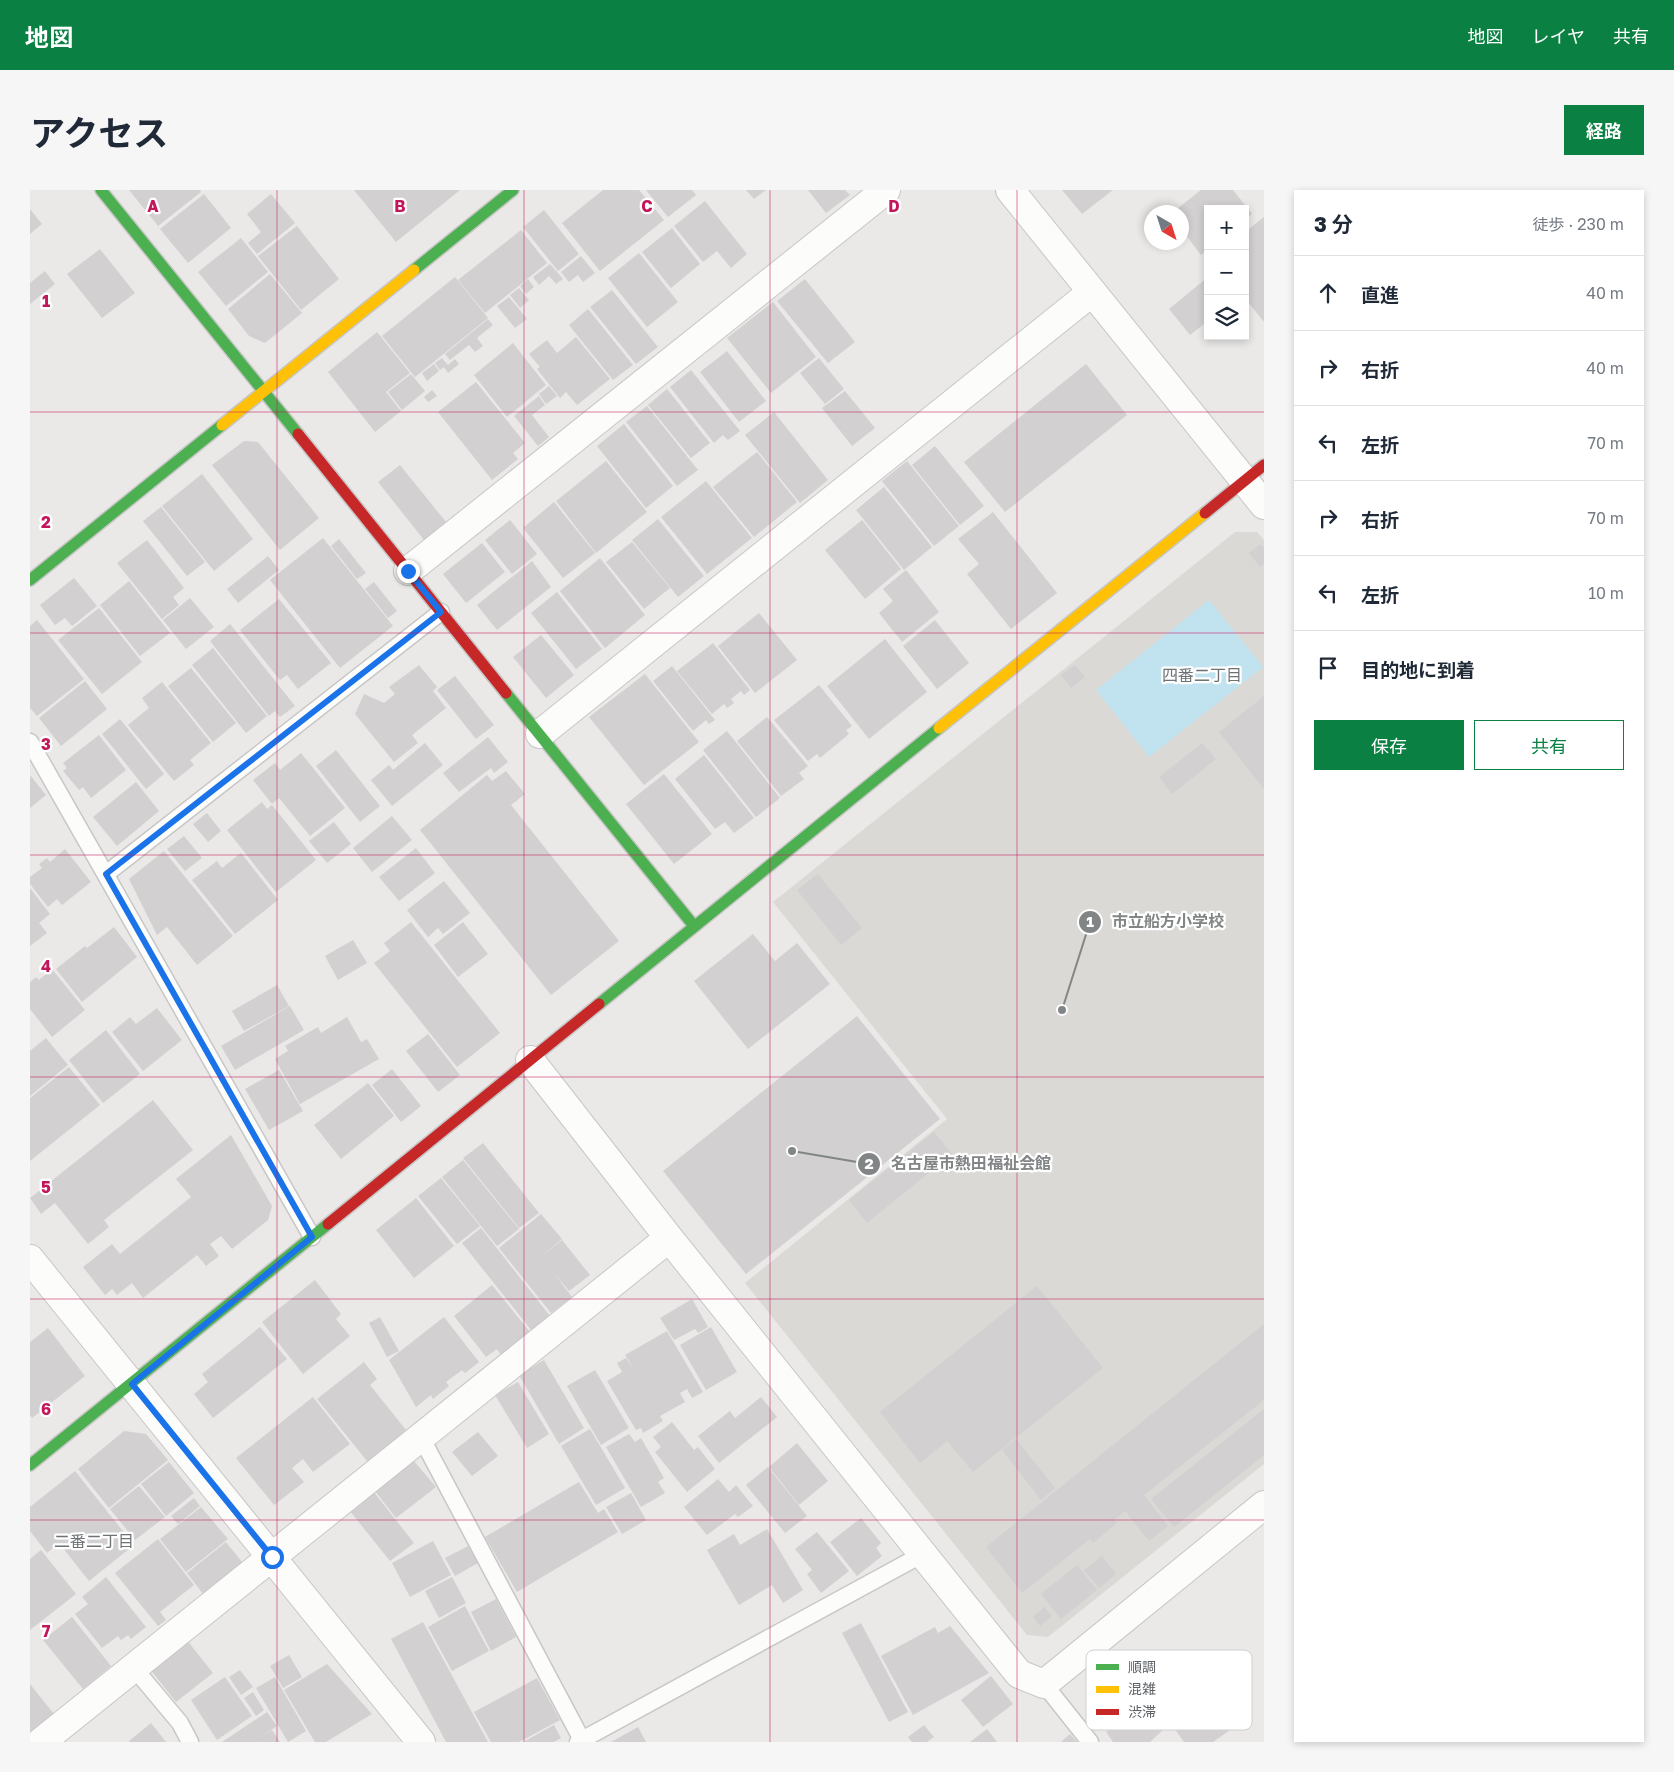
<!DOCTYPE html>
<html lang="ja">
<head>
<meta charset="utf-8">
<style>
  body { margin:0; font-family:"Golos Text","Noto Sans JP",sans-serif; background:#f6f6f7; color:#1f2937 }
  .controls { position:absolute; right:15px; top:15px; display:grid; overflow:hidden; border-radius:0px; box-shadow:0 2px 8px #0003 }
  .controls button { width:45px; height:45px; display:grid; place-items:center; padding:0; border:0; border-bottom:1px solid #e0e1e3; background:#fff; color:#1f2937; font:25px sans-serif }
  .compass { position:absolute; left:1114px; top:15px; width:45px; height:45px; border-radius:50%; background:#fff; box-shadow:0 2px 8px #0003; rotate:141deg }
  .stop { position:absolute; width:15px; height:15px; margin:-11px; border:4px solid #1a73e8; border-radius:50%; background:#fff }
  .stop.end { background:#1a73e8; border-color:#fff; box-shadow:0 1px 5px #0008 }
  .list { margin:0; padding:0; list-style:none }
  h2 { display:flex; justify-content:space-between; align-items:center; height:65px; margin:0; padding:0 20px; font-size:21px }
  h2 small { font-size:16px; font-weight:400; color:#747a83 }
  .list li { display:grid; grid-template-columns:32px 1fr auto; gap:15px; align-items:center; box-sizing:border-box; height:75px; padding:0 20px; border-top:1px solid #e0e1e3 }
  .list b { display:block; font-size:19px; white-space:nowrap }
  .list em { font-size:16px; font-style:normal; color:#747a83 }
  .actions { display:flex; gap:10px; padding:15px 20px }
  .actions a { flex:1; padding:11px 0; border:1px solid #0b8043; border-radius:0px; text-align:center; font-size:18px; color:#0b8043 }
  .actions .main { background:#0b8043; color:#fff }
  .icon { flex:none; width:28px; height:28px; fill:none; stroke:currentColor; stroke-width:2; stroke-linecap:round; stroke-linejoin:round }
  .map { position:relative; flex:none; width:1234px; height:1552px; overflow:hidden; border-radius:0px }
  header { display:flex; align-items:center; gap:30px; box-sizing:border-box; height:70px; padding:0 25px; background:#0b8043; color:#fff }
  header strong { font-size:24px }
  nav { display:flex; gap:28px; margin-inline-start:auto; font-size:18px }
  .intro { display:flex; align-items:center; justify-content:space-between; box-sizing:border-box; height:120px; padding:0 30px }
  h1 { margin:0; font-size:35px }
  .button { padding:12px 22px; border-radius:0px; background:#0b8043; color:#fff; font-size:18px; font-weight:700 }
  main { display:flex; gap:30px; padding:0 30px }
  aside { flex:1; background:#fff; border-radius:0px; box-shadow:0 2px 8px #0003 }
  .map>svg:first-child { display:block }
</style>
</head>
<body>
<header>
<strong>地図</strong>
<nav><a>地図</a><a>レイヤ</a><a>共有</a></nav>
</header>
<div class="intro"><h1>アクセス</h1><a class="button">経路</a></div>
<main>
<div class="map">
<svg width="1234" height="1552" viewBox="0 0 1234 1552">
  <rect width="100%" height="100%" fill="#ebe9e7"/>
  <path fill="#dbd9d6" d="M1205,342H1227L1234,350V1274L1018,1447L997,1445L715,1093L917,929L743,712Z"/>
  <path fill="#c1e3f0" d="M1179,410L1233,477L1119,567L1066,500Z"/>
  <path fill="#d2d0d0" d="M99,0H170L171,2L128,36Z
    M324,0H430L366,52Z
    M573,0H609L634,30L570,81L532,33Z
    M616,0H662L666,5L638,27Z
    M716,0H736L724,9Z
    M778,0H815L820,5L796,23Z
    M1032,0H1083L1052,24Z
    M1171,0H1203L1222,24L1215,29V19H1178V59L1171,65L1152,40V22H1143Z
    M174,4L201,38L158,73L130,39Z
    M241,4L265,33L227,64L218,53L231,42L217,24Z
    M675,11L717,64L701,78L687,61L673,72L644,36Z
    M0,19L12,34L0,44Z
    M514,20L549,64L528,81L493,37Z
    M1234,27V132L1215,108V42Z
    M267,36L309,89L271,120L228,66Z
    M642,38L670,74L641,98L612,62Z
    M491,40L517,73L455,123L428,90Z
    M211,48L238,82L196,116L168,82Z
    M70,59L105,103L72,128L37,84Z
    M609,63L648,112L617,137L578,88Z
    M551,66L565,83L553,92L548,85L539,92L531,82Z
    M520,74L533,89L526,94L519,86L509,95L503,87Z
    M15,81L25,94L0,114V93Z
    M240,84L272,123L235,153L219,146L198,119Z
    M425,87L458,128L385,187L352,146Z
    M1178,87V131L1160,145L1139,119Z
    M498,89L504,97L496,104L490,96Z
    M775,89L825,152L798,173L747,111Z
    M489,98L499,110L490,118L480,105Z
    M582,100L628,157L606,174L560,117Z
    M479,107L497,129L485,138L467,116Z
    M743,112L786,167L741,203L697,148Z
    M558,119L603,175L583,190L539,135Z
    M458,129L463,135L447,148L453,156L445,162L439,155L420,170L415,164Z
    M347,142L380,183L356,202L371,221L345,242L298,182Z
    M546,147L580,189L547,215L536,202L530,208L507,179L510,177L499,164L517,150L527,163Z
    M483,153L516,195L477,227L444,185Z
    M697,161L736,211L709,232L670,182Z
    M412,168L418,175L425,169L429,174L418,183L414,177L410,180L405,173Z
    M789,168L814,199L795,214L770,183Z
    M404,174L409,181L397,191L392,183Z
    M1056,174L1097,225L975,322L934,272Z
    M661,180L710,241L698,250L693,245L684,253L640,197Z
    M381,184L395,201L372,220L358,202Z
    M446,192L495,253L483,263L488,269L462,290L408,222Z
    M519,196L527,206L516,214L509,204Z
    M637,199L680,253L661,268L618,215Z
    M402,200L407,206L398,212L394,207Z
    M815,201L845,238L822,256L792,218Z
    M509,206L515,215L502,225L519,247L508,256L484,226Z
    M617,216L668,280L647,296L596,232Z
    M744,222L798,290L770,313L715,245Z
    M594,234L643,296L616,318L567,256Z
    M214,251L228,252L289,328L250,360L182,275Z
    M905,256L954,316L930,335L882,275Z
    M727,262L767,312L724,347L683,297Z
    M576,271L617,322L566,363L526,311Z
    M877,271L929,336L904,356L852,291Z
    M370,275L416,332L394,350L348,292Z
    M172,284L223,349L184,381L132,316Z
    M676,291L722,348L677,384L631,327Z
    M854,297L902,357L874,380L826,320Z
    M524,312L565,363L533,388L493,338Z
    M131,317L175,372L157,386L113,331Z
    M963,322L1027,403L981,439L937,384L949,374L928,349Z
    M628,329L674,386L648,407L602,350Z
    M480,330L507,364L482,384L455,350Z
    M832,330L871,379L835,409L795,360Z
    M293,348L363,436L310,478L240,390Z
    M309,349L336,383L327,389L301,356Z
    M117,350L154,398L143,407L149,415L132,429L87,373Z
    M602,352L640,398L614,419L576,372Z
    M452,353L475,382L436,413L413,384Z
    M1230,354L1234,358V374L1230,377L1219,363Z
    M238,366L249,380L208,413L197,399Z
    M570,368L615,425L575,458L530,401Z
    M502,371L521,397L467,440L447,415Z
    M876,380L909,422L872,452L849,423L863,411L853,399Z
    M44,388L67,416L42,436L35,428L25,435L10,415Z
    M99,391L140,443L110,466L70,415Z
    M344,392L367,421L358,428L335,399Z
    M527,402L572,459L546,479L501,423Z
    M160,408L184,437L156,459L133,430Z
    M249,409L301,473L268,499L257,485L250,490L210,440Z
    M69,418L112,472L72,504L28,450Z
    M729,423L767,470L725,503L688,456Z
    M7,430L54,489L7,526L0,518V436Z
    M905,430L939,473L907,499L873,456Z
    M200,434L265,516L250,527L245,521L239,526L180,451Z
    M511,445L544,485L516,508L483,467Z
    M855,449L897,502L839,549L797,496Z
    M683,453L720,500L714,505L711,501L701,509L704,513L697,518L694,514L682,524L647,481Z
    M183,458L237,526L216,543L162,475Z
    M389,475L407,497L403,501L416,518L382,545L388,553L364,572L325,524L334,504L354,513L365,504L359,497Z
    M1045,475L1055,487L1041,498L1031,485Z
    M642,476L685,530L679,534L676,530L663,541L623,491Z
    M161,478L206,533L183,552L138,496Z
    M615,484L669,552L614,595L559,527Z
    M425,486L464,535L446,549L407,500Z
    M55,491L77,519L31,556L9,528Z
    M132,492L181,553L160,570L164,575L144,591L98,535L119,518L112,508Z
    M789,495L822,536L816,540L819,544L790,568L787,564L778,571L744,530Z
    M1234,506V599L1189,542Z
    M737,527L778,576L769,583L774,589L751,606L707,551Z
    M90,529L134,584L116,599L72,544Z
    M697,541L750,608L726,627L673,560Z
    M69,545L96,580L61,608L53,597L49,600L33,581L37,578L33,573Z
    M458,547L478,572L464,583L461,578L429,602L413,583Z
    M395,553L413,575L362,616L341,590L359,575L363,580Z
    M1172,553L1186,569L1142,604L1129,587Z
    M306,560L350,616L330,632L286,576Z
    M271,563L315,618L280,646L249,608L242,614L223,590L245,573L250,580Z
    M674,565L724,628L704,643L695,632L685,639L645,589Z
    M476,581L495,604L481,615L589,751L521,805L390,640L457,585L462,591Z
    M634,584L682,644L644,674L596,614Z
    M0,585L16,605L0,618Z
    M106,592L129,621L87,656L63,627Z
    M232,612L237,619L242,615L286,670L246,702L197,640Z
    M177,623L191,641L178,652L163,634Z
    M362,626L382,650L342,682L323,658Z
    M304,632L321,654L297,673L279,651Z
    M154,646L172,668L155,681L137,659Z
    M386,658L405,683L369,711L349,687Z
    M35,659L61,692L32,715L27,709L18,717L0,694V687L12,678L9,674L17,668L20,672Z
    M134,661L203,746L167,775L137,737L127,745L99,689Z
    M211,663L248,710L205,744L162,690L187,671L192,678Z
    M788,684L832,738L811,755L767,700Z
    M414,691L440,723L413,744L408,738L398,747L377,720Z
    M0,698L20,724L9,733L17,743L0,756Z
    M381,732L470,843L427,877L344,773L360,761L354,753Z
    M433,732L458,764L428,787L404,755Z
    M84,737L107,767L52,812L26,779L55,756L57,758Z
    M723,744L745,771L767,753L800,794L718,859L664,791Z
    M323,750L337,773L308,790L295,766Z
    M22,779L55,820L22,847L0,819V792L6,787L9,790Z
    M247,795L259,816L214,841L202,821Z
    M260,816L274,840L205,880L191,856Z
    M127,818L152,850L113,881L82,842L100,827L106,834Z
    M827,826L910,929L716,1084L633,981Z
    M317,827L331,852L337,849L349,869L270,914L245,869L258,861L255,856L288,837L291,843Z
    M76,840L110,884L73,913L39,870Z
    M398,844L430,885L408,902L376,861Z
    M16,848L38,875L0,906V861Z
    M39,877L70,915L0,971V908Z
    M362,879L391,916L371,932L342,895Z
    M249,880L273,921L239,940L215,899Z
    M338,893L364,926L311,969L284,935Z
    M123,910L163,960L74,1030L79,1037L58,1054L25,1013L11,1024L0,1008Z
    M904,942L922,964L837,1033L819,1010Z
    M201,945L242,1016L238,1030L202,1059L191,1046L180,1054L189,1066L176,1076L167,1065L113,1108L102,1093L87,1105L82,1099L75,1105L53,1077L82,1054L90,1064L161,1007L146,989Z
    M453,953L509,1023L489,1038L433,968Z
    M433,970L489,1039L467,1056L412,987Z
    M411,988L450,1036L427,1054L388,1006Z
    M386,1008L424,1056L384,1088L346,1040Z
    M511,1024L532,1049L511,1067L532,1050L560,1085L539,1101L523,1082L542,1107L521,1123L469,1058Z
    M451,1038L520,1126L502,1141L432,1053Z
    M285,1090L311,1124L306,1129L320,1146L273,1184L232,1132Z
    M462,1095L500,1142L471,1165L467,1159L456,1167L424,1126Z
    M1007,1096L1073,1178L943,1282L917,1251L890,1273L850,1222Z
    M662,1109L678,1137L668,1143L665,1139L644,1150L630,1128Z
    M350,1127L369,1161L357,1167L339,1133Z
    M414,1127L449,1172L435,1183L432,1180L416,1192L419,1196L403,1209L401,1205L386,1217L359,1170Z
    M1234,1134V1210L1114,1305L1138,1336L1119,1351L1095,1321L1084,1330L1087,1333L1063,1353L1060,1349L992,1403L956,1357Z
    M230,1137L257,1169L183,1228L164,1204L178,1192L172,1184Z
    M681,1137L707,1182L676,1200L650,1155Z
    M18,1138L55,1186L2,1228L0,1225V1152Z
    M637,1141L673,1202L662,1208L657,1199L650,1203L655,1212L630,1226L633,1231L613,1243L611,1238L606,1240L577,1191L592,1182L587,1173L596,1168L606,1183L595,1165Z
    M514,1170L554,1238L529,1254L489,1185Z
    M334,1172L347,1189L340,1195L376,1240L337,1271L287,1209Z
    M565,1180L599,1238L571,1255L537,1196Z
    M488,1192L519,1244L497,1258L465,1205Z
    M283,1207L320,1254L283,1282L273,1269L262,1278L274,1292L244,1315L206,1268Z
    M731,1207L747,1227L689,1273L668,1246L700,1221L705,1228Z
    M1234,1219V1265L1144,1337L1121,1309Z
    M642,1232L664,1260L668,1257L685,1279L657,1302L625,1262L631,1257L623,1247Z
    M560,1239L595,1298L566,1315L531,1256Z
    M94,1241L116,1244L138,1270L79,1318L48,1279Z
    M448,1242L468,1266L442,1286L422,1262Z
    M599,1244L605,1252L611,1248L634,1288L628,1292L635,1303L611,1317L576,1257Z
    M986,1249L1025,1298L1011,1310L972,1260Z
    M767,1253L798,1291L769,1315L739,1277Z
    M383,1270L406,1297L366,1328L345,1301Z
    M139,1272L164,1303L136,1326L111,1294Z
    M738,1277L777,1326L755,1343L716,1295Z
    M45,1281L104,1355L59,1391L29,1353L17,1363L0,1341V1317Z
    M688,1289L699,1302L706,1295L723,1316L708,1327L705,1324L677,1345L654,1317Z
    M549,1292L568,1323L574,1319L588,1342L487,1402L455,1347Z
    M109,1296L135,1327L105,1350L80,1319Z
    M343,1301L384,1353L360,1371L319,1320Z
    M601,1303L616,1330L592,1344L576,1317Z
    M164,1308L170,1316L148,1334L141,1326Z
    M171,1317L198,1349L156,1382L130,1349Z
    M831,1328L851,1353L846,1358L852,1366L827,1386L800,1352Z
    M737,1339L773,1400L753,1413L742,1395L709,1415L677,1360L704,1344L710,1355Z
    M787,1342L819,1381L791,1403L777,1384L782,1380L765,1359Z
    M128,1349L164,1395L130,1422L136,1430L128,1436L85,1383Z
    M403,1351L421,1385L380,1407L362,1373Z
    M196,1352L212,1372L173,1404L157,1383Z
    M438,1356L448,1373L425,1386L415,1368Z
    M11,1360L46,1404L0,1440V1369Z
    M1072,1366L1086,1384L1069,1398L1054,1380Z
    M1047,1375L1067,1400L1031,1429L1011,1404Z
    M76,1387L116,1437L101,1449L98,1445L91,1450L88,1446L72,1458L45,1424L58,1414L52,1407Z
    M422,1387L436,1413L409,1428L395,1401Z
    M466,1409L486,1447L461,1461L441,1422Z
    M435,1416L459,1461L422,1481L398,1437Z
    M1014,1417L1022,1426L1010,1436L1003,1427Z
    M42,1427L81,1476L53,1499L13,1450Z
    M393,1432L458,1552H416L361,1449Z
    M831,1433L878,1522L859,1532L812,1443Z
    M920,1436L959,1483L883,1525L851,1466L905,1437L908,1443Z
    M156,1449L183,1483L146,1512L120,1479Z
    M259,1465L272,1487L253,1498L240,1476Z
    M297,1474L342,1524L296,1552H285L254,1500Z
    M210,1480L223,1497L211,1505L199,1487Z
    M1173,1484L1210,1533L1183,1552H1154L1129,1517Z
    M961,1486L983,1514L953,1537L931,1510Z
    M195,1487L222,1526L187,1550L161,1510Z
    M245,1487L276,1541L258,1552L226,1498Z
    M507,1488L530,1530L489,1552H461L444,1522Z
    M0,1494L24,1524L0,1543Z
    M1107,1500L1135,1538L1120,1552H1083L1076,1542L1094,1529L1085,1517Z
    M223,1502L234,1520L226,1526L214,1508Z
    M237,1522L247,1536L229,1548L242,1540L250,1552H192Z
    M121,1533L136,1552H100L99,1551Z
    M524,1535L531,1548L524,1552H493Z
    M894,1535L904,1547L897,1552H882L878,1547Z
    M608,1537L616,1552H581Z
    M957,1539L967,1552H940Z
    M1040,1544L1047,1552H1031Z"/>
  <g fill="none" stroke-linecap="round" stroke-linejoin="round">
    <defs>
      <path id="lane" d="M0,552L282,1047
        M76,684L411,422
        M391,1247L553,1552
        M104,1478L150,1533L160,1552
        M1014,1494L1060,1552
        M548,1552L893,1364"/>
      <path id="street" d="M980,0L1234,315
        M378,381L856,0
        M510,544L1062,102
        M500,870L639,1048L989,1484L1014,1494L1234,1315
        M0,1069L391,1552
        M11,1552L639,1048"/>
      <path id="fast" d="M71,0L268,244
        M384,80L483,0
        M0,390L192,235
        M476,503L664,736
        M569,814L909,538
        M0,1275L298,1034"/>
      <path id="slow" d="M192,235L384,80
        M909,538L1175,323"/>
      <path id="jam" d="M268,244L476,503
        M1175,323L1234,275
        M298,1034L569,814"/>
    </defs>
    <use href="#lane" stroke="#c8c7c7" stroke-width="19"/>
    <use href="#street" stroke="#c8c7c7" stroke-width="30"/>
    <use href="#fast" stroke="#c6c6c6" stroke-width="14"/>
    <use href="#slow" stroke="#c6c6c6" stroke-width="14"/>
    <use href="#jam" stroke="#c6c6c6" stroke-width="14"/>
    <use href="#lane" stroke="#fcfcfb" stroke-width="16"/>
    <use href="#street" stroke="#fcfcfb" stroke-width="28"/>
    <use href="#fast" stroke="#4caf50" stroke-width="11"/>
    <use href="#slow" stroke="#ffc107" stroke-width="11"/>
    <use href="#jam" stroke="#c62828" stroke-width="11"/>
  </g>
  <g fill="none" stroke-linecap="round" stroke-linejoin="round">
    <path stroke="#1a73e8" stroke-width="6" d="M242,1367L102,1194L282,1047L76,684L411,422L378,381"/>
  </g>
  <path fill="none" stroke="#c2185b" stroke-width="1" stroke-opacity="0.55" d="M247,0V1552M494,0V1552M740,0V1552M987,0V1552M0,222H1234M0,443H1234M0,665H1234M0,887H1234M0,1109H1234M0,1330H1234"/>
  <g text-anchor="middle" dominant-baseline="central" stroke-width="4.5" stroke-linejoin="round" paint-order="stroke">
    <g font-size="16" fill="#6e7376" stroke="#fff">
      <text x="1172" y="485">四番二丁目</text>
      <text x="64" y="1351">二番二丁目</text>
    </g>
  </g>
  <rect x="1056" y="1460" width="166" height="80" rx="8" fill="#fff" stroke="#ced0d0" stroke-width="1"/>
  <rect x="1066" y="1474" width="23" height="6" fill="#4caf50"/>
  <rect x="1066" y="1496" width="23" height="7" fill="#ffc107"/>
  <rect x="1066" y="1519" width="23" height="6" fill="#c62828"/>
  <g font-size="14" fill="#5d6164">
    <text x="1098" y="1482">順調</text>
    <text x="1098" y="1504">混雑</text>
    <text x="1098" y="1527">渋滞</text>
  </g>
  <g font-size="16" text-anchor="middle" font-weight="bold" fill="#c2185b" stroke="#fff" stroke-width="4.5" stroke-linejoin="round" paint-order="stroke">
    <text x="123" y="22">A</text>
    <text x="370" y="22">B</text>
    <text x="617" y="22">C</text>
    <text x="864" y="22">D</text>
    <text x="16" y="117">1</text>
    <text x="16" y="338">2</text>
    <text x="16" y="560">3</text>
    <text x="16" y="782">4</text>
    <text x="16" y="1003">5</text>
    <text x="16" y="1225">6</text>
    <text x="16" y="1447">7</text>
  </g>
  <path fill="none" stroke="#828586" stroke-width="2" d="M1032 820L1060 732M762 961L839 974"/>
  <g fill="#828586" stroke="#fff" stroke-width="2">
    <circle cx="1032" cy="820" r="5"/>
    <circle cx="762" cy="961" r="5"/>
    <circle cx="1060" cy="732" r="12"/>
    <circle cx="839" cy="974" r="12"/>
  </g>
  <g font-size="15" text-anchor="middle" font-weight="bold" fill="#fff">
    <text x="1060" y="737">1</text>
    <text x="839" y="979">2</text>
  </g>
  <g font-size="16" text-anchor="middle" font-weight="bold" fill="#828586" stroke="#fff" stroke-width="4.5" stroke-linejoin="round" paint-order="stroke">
    <text x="1138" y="737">市立船方小学校</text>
    <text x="941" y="979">名古屋市熱田福祉会館</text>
  </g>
</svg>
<div class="controls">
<button>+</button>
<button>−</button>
<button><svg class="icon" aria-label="layers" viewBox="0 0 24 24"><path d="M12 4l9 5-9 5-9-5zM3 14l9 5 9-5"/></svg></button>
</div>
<svg class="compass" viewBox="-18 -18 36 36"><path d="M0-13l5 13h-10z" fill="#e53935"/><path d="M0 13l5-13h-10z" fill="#747a83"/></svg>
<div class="stop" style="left:242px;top:1367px"></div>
<div class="stop end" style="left:378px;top:381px"></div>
</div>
<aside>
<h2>3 分<small>徒歩 · 230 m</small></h2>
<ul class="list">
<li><svg class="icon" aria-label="ahead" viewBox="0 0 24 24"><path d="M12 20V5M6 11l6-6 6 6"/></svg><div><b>直進</b></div><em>40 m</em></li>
<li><svg class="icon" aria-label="right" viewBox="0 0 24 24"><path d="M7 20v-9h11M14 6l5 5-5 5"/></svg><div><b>右折</b></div><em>40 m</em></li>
<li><svg class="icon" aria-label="left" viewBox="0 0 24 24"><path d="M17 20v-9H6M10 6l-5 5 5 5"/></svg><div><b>左折</b></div><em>70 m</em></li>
<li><svg class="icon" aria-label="right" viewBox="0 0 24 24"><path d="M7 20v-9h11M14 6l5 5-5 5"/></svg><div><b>右折</b></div><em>70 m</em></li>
<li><svg class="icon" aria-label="left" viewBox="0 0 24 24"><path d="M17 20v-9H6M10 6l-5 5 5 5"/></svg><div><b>左折</b></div><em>10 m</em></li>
<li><svg class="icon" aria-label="arrive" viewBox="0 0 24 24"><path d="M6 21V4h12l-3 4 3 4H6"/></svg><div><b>目的地に到着</b></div></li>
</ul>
<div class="actions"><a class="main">保存</a><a>共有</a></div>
</aside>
</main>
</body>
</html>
